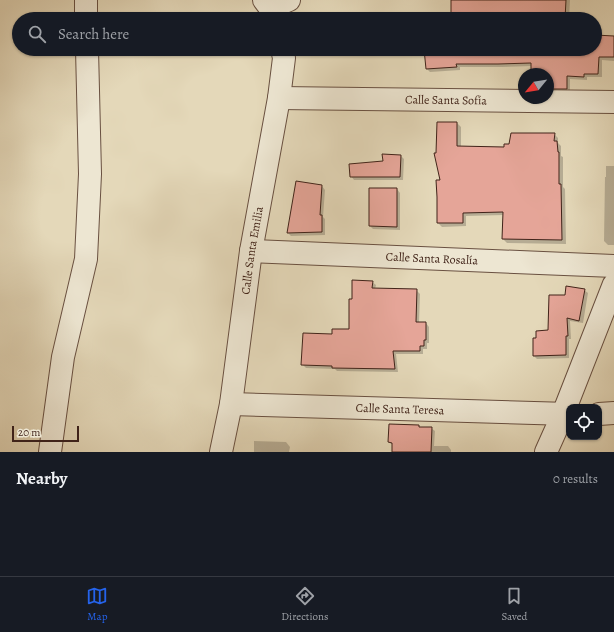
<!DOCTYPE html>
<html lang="en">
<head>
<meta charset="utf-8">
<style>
  body { margin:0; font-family:Alegreya,serif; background:#20242c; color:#f1f3f6 }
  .controls { position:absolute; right:12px; bottom:12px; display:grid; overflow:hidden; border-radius:8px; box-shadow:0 1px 3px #0004 }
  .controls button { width:36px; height:36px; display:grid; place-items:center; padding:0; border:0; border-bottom:1px solid #363941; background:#171b24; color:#f1f3f6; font:20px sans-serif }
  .compass { position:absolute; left:518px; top:68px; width:36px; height:36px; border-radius:50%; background:#171b24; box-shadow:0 1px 3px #0004; rotate:240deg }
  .scale { position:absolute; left:12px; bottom:10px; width:67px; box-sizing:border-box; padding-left:4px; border:2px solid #402319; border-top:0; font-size:11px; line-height:14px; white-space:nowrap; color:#402319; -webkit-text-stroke:3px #ede6d2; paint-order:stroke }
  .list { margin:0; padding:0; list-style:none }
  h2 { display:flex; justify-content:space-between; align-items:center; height:52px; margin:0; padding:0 16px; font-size:17px }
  h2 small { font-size:13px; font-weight:400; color:#9ea1a6 }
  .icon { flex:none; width:22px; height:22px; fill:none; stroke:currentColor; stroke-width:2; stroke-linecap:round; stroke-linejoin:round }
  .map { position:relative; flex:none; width:614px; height:452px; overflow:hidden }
  .search { position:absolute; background:#171b24; box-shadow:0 1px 3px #0004; left:12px; right:12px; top:12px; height:44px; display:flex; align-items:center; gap:10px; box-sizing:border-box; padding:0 14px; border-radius:22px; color:#9ea1a6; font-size:15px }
  .sheet { height:124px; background:#171b24 }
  nav { display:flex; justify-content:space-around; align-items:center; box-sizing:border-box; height:56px; border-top:1px solid #363941; background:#171b24; font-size:11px; color:#9ea1a6 }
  nav a { display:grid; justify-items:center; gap:2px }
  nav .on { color:#2563eb }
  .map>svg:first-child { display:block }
</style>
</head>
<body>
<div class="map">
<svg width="614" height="452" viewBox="0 0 614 452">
  <rect width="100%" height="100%" fill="#e4d8b9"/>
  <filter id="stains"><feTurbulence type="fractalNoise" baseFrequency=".005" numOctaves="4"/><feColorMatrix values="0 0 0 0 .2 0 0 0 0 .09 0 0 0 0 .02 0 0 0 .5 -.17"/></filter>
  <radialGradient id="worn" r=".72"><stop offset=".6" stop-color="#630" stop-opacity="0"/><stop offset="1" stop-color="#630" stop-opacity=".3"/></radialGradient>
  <path fill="#0003" d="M452,0H570L569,19H452Z
    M595,36H614V61L602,60V77H587V80L570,79V92H548V74H532V66L502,67H460V70L430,72L427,69L425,49H595Z
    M457,123L461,127V147L505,148L510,145L554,134L558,138V143L561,146V156L563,157V187L565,189L566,244L507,243L503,239L504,215L466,216V226L442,227L438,223L441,181Z
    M401,156L404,159L403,180H354L351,176L384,162Z
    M606,166H614V245H608L604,241L605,177H606Z
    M296,182L322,186L325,190L323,217L325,219V235L291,236L288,233Z
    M397,189L400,193V230L373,229L370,226Z
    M372,282L376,285L375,289L416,290L420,294L419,323H426L429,327V343H427V349H423V354H396L398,372L337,371L335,369L306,368L302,364L333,335L350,330L353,300Z
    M584,290L588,293L583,323L570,321L571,339H569V358L537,359L534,356L537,338L549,331Z
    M418,426L420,428H431L435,431L434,446H448L451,450V452H393V445L389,442Z
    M254,441L286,442L290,447L289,452H254Z"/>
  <path fill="#e5a598" stroke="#402319" d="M451,0H566L565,19H451Z
    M595,35L614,36V57H599L598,74H584V77L567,76V89H548V74H531V63L498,64H456L457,67L426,69L424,49H595Z
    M437,122H457V146L504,147V144H509L511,133H555L554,141H557L558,152H559V184H561L562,240L502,239L503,212L463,213V223H437V197L436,180H440L434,153H436Z
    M382,154L401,155L400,177H350L349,164L383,161Z
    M296,181L322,185L320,215H322V232L287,233Z
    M369,188H397V227L369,226Z
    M352,280L373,281L372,288L417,289L416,322H426V340H424V346H420V351H393L395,369L332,368V366L301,365L303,333L332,334V329H349V299H352Z
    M566,286L585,289L579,321L567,318L568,336H566V355L533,356V338H536V331L548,330L549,295H565Z
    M389,424L419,425V427H432L431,452H392V443L388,442Z"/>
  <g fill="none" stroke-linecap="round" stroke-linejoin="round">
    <defs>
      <g id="street">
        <path d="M86,0V19"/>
        <path d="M264,0L270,8L273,19"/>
        <path d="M270,8L289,0"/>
        <path id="s1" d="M279,98L614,102"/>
        <path id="s2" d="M251,251L614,266"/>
        <path id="s3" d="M231,404L569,414"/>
        <path d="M599,414L614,413"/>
        <path d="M50,452L63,357L86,259L90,174L87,49"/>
        <path id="s4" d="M221,452L231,404L251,251L279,98L284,58L282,49"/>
        <path d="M546,452L563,414L614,284"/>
      </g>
    </defs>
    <use href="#street" stroke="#695041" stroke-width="24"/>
    <use href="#street" stroke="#ede6d2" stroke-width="22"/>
  </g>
  <g text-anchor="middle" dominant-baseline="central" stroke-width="3" stroke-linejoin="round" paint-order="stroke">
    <g font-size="12" fill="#402319" stroke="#ede6d2">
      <text stroke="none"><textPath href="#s1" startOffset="167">Calle Santa Sofía</textPath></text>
      <text stroke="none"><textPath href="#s4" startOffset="204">Calle Santa Emilia</textPath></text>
      <text stroke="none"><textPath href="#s2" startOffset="181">Calle Santa Rosalía</textPath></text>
      <text stroke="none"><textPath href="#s3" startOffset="169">Calle Santa Teresa</textPath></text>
    </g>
  </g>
  <rect width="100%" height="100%" filter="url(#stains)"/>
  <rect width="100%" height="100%" fill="url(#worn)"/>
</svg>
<div class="controls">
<button><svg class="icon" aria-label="locate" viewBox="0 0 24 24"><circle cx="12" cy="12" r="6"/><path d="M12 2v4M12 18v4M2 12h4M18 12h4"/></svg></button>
</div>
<svg class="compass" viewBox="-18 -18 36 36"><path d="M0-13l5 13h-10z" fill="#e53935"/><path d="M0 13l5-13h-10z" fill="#9ea1a6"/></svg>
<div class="scale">20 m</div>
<div class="search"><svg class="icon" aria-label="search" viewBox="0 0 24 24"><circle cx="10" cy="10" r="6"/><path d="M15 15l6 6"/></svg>Search here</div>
</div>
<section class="sheet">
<h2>Nearby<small>0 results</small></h2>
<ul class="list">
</ul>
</section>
<nav>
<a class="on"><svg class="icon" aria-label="map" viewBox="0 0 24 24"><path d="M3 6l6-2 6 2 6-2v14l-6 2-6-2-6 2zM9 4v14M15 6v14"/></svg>Map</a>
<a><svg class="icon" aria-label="directions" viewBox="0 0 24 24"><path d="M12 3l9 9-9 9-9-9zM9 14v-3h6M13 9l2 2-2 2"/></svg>Directions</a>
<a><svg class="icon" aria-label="saved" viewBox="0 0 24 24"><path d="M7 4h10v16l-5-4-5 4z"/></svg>Saved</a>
</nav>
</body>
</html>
